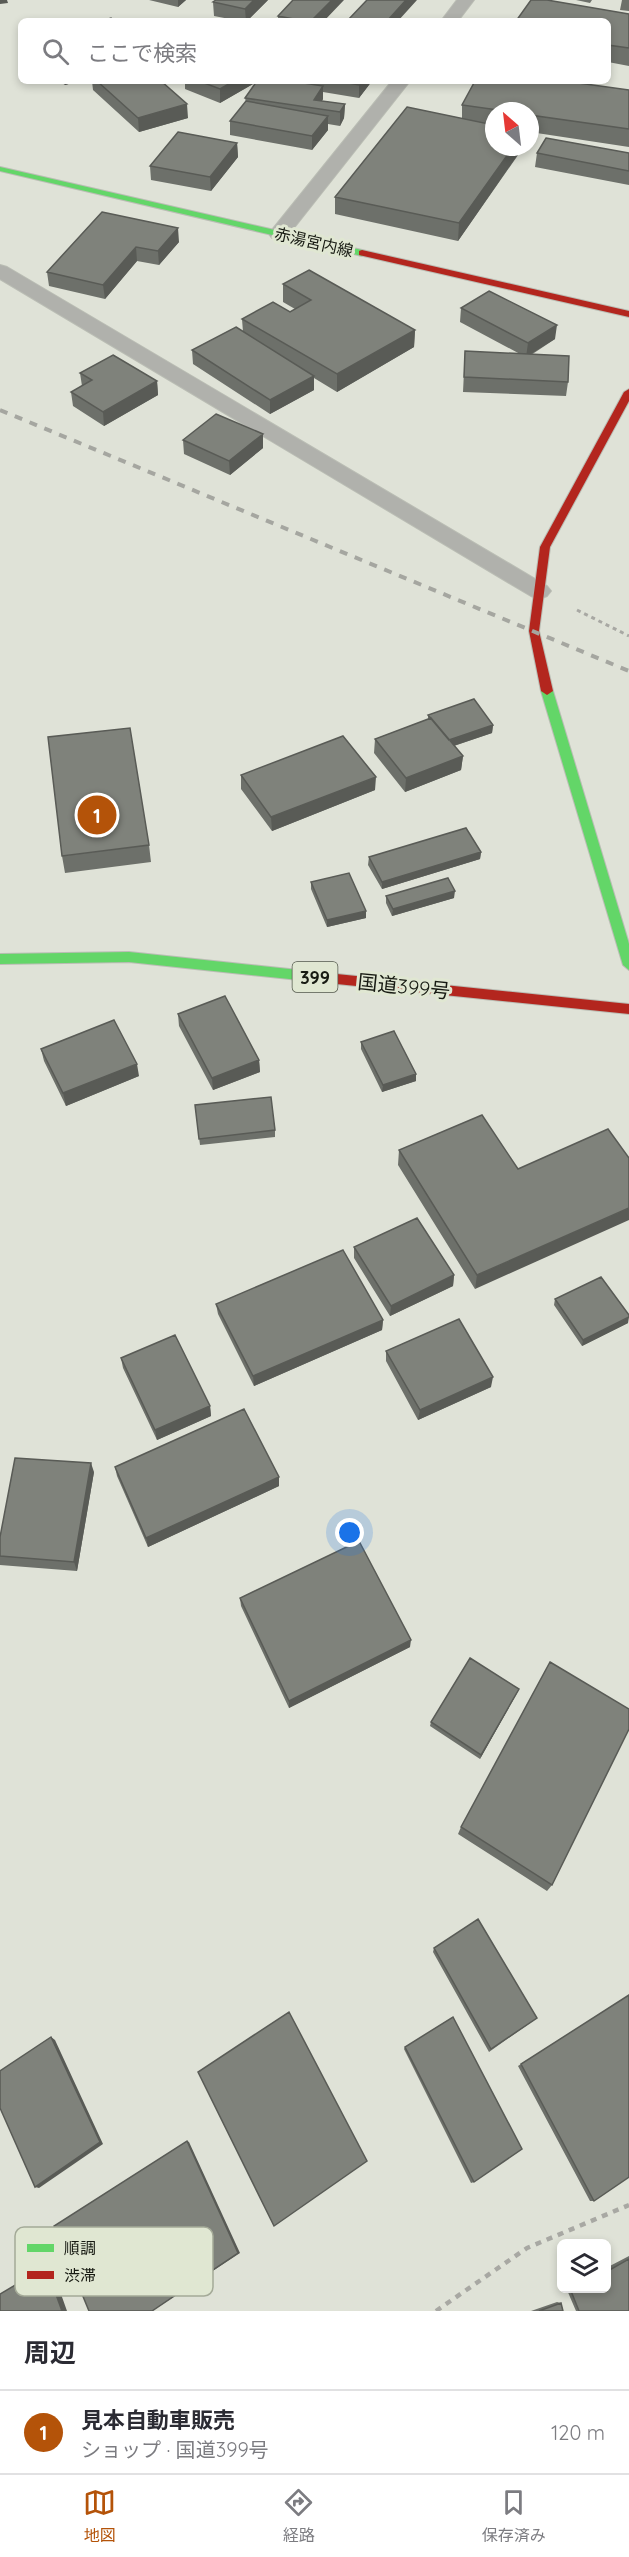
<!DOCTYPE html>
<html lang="ja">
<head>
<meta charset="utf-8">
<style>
  body { margin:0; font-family:Quicksand,"Noto Sans JP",sans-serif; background:#f2f2f3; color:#2b2b33 }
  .controls { position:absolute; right:18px; bottom:18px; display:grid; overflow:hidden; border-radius:9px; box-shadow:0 3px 9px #0003 }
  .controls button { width:54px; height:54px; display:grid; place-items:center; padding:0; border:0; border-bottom:2px solid #e1e1e2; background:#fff; color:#2b2b33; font:30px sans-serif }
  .compass { position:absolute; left:485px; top:102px; width:54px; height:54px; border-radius:50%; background:#fff; box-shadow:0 3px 9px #0003; rotate:332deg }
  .you { position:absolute; left:350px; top:1533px; width:21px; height:21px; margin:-15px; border:4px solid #fff; border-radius:50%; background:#1a73e8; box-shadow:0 0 0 9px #1a73e833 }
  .badge { display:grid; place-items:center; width:39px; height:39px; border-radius:50%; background:#b45309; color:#fff; font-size:20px; font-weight:700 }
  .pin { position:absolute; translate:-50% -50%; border:3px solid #fff; box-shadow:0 2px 6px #0006 }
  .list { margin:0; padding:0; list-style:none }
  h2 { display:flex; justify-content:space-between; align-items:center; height:78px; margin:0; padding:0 24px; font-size:26px }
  h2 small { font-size:20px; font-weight:400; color:#7c7c81 }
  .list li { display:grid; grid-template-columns:39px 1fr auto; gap:18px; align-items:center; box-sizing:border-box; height:84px; padding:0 24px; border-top:2px solid #e1e1e2 }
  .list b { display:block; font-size:22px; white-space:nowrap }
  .list p { margin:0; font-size:20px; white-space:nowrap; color:#7c7c81 }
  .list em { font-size:20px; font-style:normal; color:#7c7c81 }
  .icon { flex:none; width:33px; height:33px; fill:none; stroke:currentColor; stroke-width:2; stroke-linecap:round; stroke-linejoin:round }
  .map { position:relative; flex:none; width:629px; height:2311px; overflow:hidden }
  .search { position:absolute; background:#fff; box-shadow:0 3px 9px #0003; left:18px; right:18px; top:18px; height:66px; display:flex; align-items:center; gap:15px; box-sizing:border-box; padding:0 21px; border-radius:9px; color:#7c7c81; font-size:22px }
  .sheet { height:162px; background:#fff }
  nav { display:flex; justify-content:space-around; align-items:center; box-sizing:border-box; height:84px; border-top:2px solid #e1e1e2; background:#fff; font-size:16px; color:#7c7c81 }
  nav a { display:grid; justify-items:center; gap:3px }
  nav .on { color:#b45309 }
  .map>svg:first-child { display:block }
</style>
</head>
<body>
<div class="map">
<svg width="629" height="2311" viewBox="0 0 629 2311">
  <rect width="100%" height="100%" fill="#dfe2d7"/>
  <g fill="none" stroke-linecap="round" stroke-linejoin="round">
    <defs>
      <path id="lane" d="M457,0H474L458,21H441Z
        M392,81H410L286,238H272L269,234L272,230Z
        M0,265L7,267L547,586L551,591L547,596L539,599L531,596L0,279Z"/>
      <path id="fast" d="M0,167L362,250L366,253L362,256L0,171Z
        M547,687L553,691L629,944V970L623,965L541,691Z
        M129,952L327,973L333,978L327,983L129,962L0,964V954Z"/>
      <path id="jam" d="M362,250L629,311V317L359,255V251Z
        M629,389V401L550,547L539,631L553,691L547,695L541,691L529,631L540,547L624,392Z
        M327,973L629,1004V1014L327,983L321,978Z"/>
    </defs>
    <use href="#lane" stroke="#babdb4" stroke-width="2"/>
    <use href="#fast" stroke="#babdb4" stroke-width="2"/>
    <use href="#jam" stroke="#babdb4" stroke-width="2"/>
    <path stroke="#a8a8a3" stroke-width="3" stroke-dasharray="4 4" stroke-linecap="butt" d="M577,610L629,636"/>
    <path stroke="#a8a8a3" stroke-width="4.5" stroke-dasharray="6 6" stroke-linecap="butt" d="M436,2311L527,2248L629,2205"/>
    <use href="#lane" fill="#b0b1ac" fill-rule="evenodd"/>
    <use href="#fast" fill="#63d668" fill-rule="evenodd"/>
    <use href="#jam" fill="#b3261e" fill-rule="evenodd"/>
    <path stroke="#a5a6a0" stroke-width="4" stroke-dasharray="8 8" stroke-linecap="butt" d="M0,410L629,671"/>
  </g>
  <path fill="#6d706a" d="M149,0H186L178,7Z
    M216,0H268L247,21H240L214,16L213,2Z
    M576,0H592L590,3Z
    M622,0H629V11L620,10Z
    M629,14V66L608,62V21Z
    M278,16L324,21H278Z
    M59,81H79L65,85Z
    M92,81H161L188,118L139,132L93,90Z
    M185,81H252L253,84L220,103L185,89Z
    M257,81H372L359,98L323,92V99L322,101L345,104L344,118L340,126L328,124V130L312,150L230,135V121L246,102L245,98Z
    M629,90V147L530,132V111H494V147L523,148L458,241L335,214V197L462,118V105Z
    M237,143L238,157L211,191L151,180L150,166Z
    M537,153H629V185L535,167Z
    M102,212L179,242L159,265L137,261L105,299L49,286L47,272Z
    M283,284L415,330L414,347L337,392L314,378V390L270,414L193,364L192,350L243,332L242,319L290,312L295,309L283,302Z
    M461,308L555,339L531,355L568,382L566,396L463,392L465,351L520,354L460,322Z
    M80,373L157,381L158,395L104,426L73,406L71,392L82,386Z
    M263,434V448L230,475L184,454L183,440Z
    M428,715L493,725L492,733L454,746L463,756L461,770L405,792L374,753L375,739L428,719Z
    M241,775L375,790L272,831L241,789Z
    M149,845L151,862L65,873L62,856Z
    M481,852L480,859L382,889L368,865L369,857Z
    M311,882L366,918L327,927L311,889Z
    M386,896L454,898L392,916L386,903Z
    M178,1014L259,1060L260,1072L213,1090L179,1026Z
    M361,1042L416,1081L382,1092L361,1049Z
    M41,1049L139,1076L66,1106L44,1061Z
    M195,1105L275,1130V1137L200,1145Z
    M399,1150L518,1169L475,1289L398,1165Z
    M354,1247L454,1275L453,1286L390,1316L354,1258Z
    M555,1299L628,1323L582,1346L554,1305Z
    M216,1304L383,1320L382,1330L254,1386L218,1314Z
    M386,1351L491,1387L418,1420L386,1361Z
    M121,1358L210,1406L211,1416L157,1440L123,1368Z
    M115,1467L279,1477V1486L148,1547L117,1476Z
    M94,1472L77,1571L0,1565V1556Z
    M240,1598L410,1647L289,1708L241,1606Z
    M517,1693L480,1759L430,1726L431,1722Z
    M461,1827L552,1885L547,1891L458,1834Z
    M434,1948L537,2018L489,2052L433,1952Z
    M405,2047L474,2182L471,2183L404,2049Z
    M521,2064L594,2201H590L518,2066Z
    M629,2256V2311H576L567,2290L570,2289H606V2268Z
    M557,2302L561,2303L563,2311H531Z"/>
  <path fill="#595b56" d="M0,0H7L8,3L0,4Z
    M178,0H186L178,7Z
    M254,0H268L247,21H246L245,9Z
    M332,0H344L324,21H311Z
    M406,0H417L398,21H387Z
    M64,81H79L65,85Z
    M234,81H252L253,84L220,103V89Z
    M362,81H372L359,98V85Z
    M323,86V99L317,108L314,100Z
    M187,104L188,118L139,132L138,118Z
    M345,104L344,118L340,126V112Z
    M328,116V130L312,150V136Z
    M237,143L238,157L211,191L210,177Z
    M513,147H523L458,241L459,223Z
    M178,228L179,242L159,265L158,251Z
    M136,247L137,261L105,299L103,285Z
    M557,325L555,339L526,357L528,343Z
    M415,330L414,347L337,392V374Z
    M314,376V390L270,414V400Z
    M157,381L158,395L104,426L103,412Z
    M263,434V448L230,475L229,461Z
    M493,725L492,733L447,748L448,741Z
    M463,756L461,770L405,792L406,778Z
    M376,777L375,790L272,831L271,817Z
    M481,852L480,859L382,889V882Z
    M455,891L454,898L392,916L393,909Z
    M366,911V918L327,927V920Z
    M259,1060L260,1072L213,1090L212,1078Z
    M137,1064L139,1076L66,1106L63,1093Z
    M416,1074V1081L382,1092L383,1085Z
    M629,1208V1220L475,1289L477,1275Z
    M454,1275L453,1286L390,1316L391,1306Z
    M629,1317L628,1323L582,1346L583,1340Z
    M383,1320L382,1330L254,1386L253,1376Z
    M493,1377L491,1387L418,1420L420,1410Z
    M210,1406L211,1416L157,1440L155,1430Z
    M91,1463L94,1472L77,1571L74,1562Z
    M279,1477V1486L148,1547L146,1538Z
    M411,1640L410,1647L289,1708V1701Z
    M519,1689L517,1693L480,1759L481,1755Z
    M51,2037L55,2040L103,2144L39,2188L35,2187Z
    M187,2141L189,2142L240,2253L152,2311Z
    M51,2266L67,2311H62L46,2267Z"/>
  <path fill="#7f827b" stroke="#595b56" stroke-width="1.5" d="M216,0H254L245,9L213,2Z
    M293,0H332L311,21H304L278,16Z
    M367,0H406L387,21H347Z
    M531,0H547L629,14V48L608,45V21H516Z
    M111,18L114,21H102Z
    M97,81H161L187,104L138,118Z
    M199,81H234L220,89Z
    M257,81H291L323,86L314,100L345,104L340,112L245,98Z
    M338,81H362L359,85Z
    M475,81H564L629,90V129L530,115V111H505L462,105Z
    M246,101L328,116L312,136L230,121Z
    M407,107L494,125V147H513L459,223L335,197Z
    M178,132L237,143L210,177L150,166Z
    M546,138L629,153V171L537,153Z
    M102,212L178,228L158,251L136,247L103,285L47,272Z
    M309,270L415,330L337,374L242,319L273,302L290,312L311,300L283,284Z
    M489,291L557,325L528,343L461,308Z
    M236,327L314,376L270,400L192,350Z
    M465,351L569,356L568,382L464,377Z
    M113,355L157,381L103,412L71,392L92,380L80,373Z
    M216,414L263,434L229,461L183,440Z
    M474,699L493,725L449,740L428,715Z
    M431,718L463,756L406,778L375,739Z
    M130,728L149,845L62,856L48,737Z
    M343,736L376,777L271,817L241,775Z
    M466,828L481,852L382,882L369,857Z
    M349,873L366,911L327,920L311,882Z
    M448,878L455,891L393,909L386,896Z
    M225,996L259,1060L212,1078L178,1014Z
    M114,1020L137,1064L63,1093L41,1049Z
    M394,1031L416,1074L383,1085L361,1042Z
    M271,1097L275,1130L199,1139L195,1105Z
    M482,1115L518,1169L608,1129L629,1158V1208L477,1275L399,1150Z
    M417,1218L454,1275L391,1306L354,1247Z
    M343,1250L383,1320L253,1376L216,1304Z
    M601,1277L629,1315V1317L583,1340L555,1299Z
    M459,1319L493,1377L420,1410L386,1351Z
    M175,1335L210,1406L155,1430L121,1358Z
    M244,1409L279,1477L146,1538L115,1467Z
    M15,1458L91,1463L74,1562L0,1556V1537Z
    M359,1541L411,1640L289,1701L240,1598Z
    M470,1658L519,1689L481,1755L431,1722Z
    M550,1662L629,1709V1729L552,1885L461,1827Z
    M478,1919L537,2018L491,2049L434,1948Z
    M629,1995V2177L594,2201L521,2064Z
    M289,2012L367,2161L274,2226L198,2072Z
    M453,2017L522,2149L474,2182L405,2047Z
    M51,2037L100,2142L35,2187L0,2108V2071Z
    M187,2141L238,2253L152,2311H89L54,2226Z
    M629,2259V2311H579L571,2291L576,2289H606V2272Z
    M46,2267L62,2311H0V2294Z
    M561,2303L563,2311H539Z"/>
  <g text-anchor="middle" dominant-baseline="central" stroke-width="6" stroke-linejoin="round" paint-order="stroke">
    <g font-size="16" fill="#171a12" stroke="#e0e7d2">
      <text transform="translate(314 242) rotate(13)">赤湯宮内線</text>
    </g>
    <rect fill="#e0e7d2" stroke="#53584c" stroke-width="1.5" x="292.5" y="962" width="45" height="30" rx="4.5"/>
    <g font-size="18" font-weight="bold" fill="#171a12">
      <text x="315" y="977">399</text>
    </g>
    <g font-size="20" fill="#171a12" stroke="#e0e7d2">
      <text transform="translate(404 986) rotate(6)">国道399号</text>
    </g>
  </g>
  <rect x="15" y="2227" width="198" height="69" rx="9" fill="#e0e7d2" stroke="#a4aa98" stroke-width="1.5"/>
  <rect x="27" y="2244" width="27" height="8" fill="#63d668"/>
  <rect x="27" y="2271" width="27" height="8" fill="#b3261e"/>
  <g font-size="16" fill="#171a12">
    <text x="64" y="2254">順調</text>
    <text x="64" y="2281">渋滞</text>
  </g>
</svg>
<div class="controls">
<button><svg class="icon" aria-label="layers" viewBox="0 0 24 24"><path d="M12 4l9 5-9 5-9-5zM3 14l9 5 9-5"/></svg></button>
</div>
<svg class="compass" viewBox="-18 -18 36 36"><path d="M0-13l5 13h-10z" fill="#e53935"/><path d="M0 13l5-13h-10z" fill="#7c7c81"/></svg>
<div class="you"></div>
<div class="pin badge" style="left:97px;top:815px">1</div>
<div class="search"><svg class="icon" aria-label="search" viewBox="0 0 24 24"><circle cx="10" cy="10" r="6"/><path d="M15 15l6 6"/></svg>ここで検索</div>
</div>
<section class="sheet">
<h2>周辺<small></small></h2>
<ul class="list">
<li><span class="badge">1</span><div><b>見本自動車販売</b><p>ショップ · 国道399号</p></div><em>120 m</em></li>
</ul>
</section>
<nav>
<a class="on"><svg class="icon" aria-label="map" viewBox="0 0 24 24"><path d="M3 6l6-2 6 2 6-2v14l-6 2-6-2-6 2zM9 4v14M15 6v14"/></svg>地図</a>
<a><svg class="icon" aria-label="directions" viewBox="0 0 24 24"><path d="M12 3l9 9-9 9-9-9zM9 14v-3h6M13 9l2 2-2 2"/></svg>経路</a>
<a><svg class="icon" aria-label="saved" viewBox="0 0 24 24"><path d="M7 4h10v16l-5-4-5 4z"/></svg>保存済み</a>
</nav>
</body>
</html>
